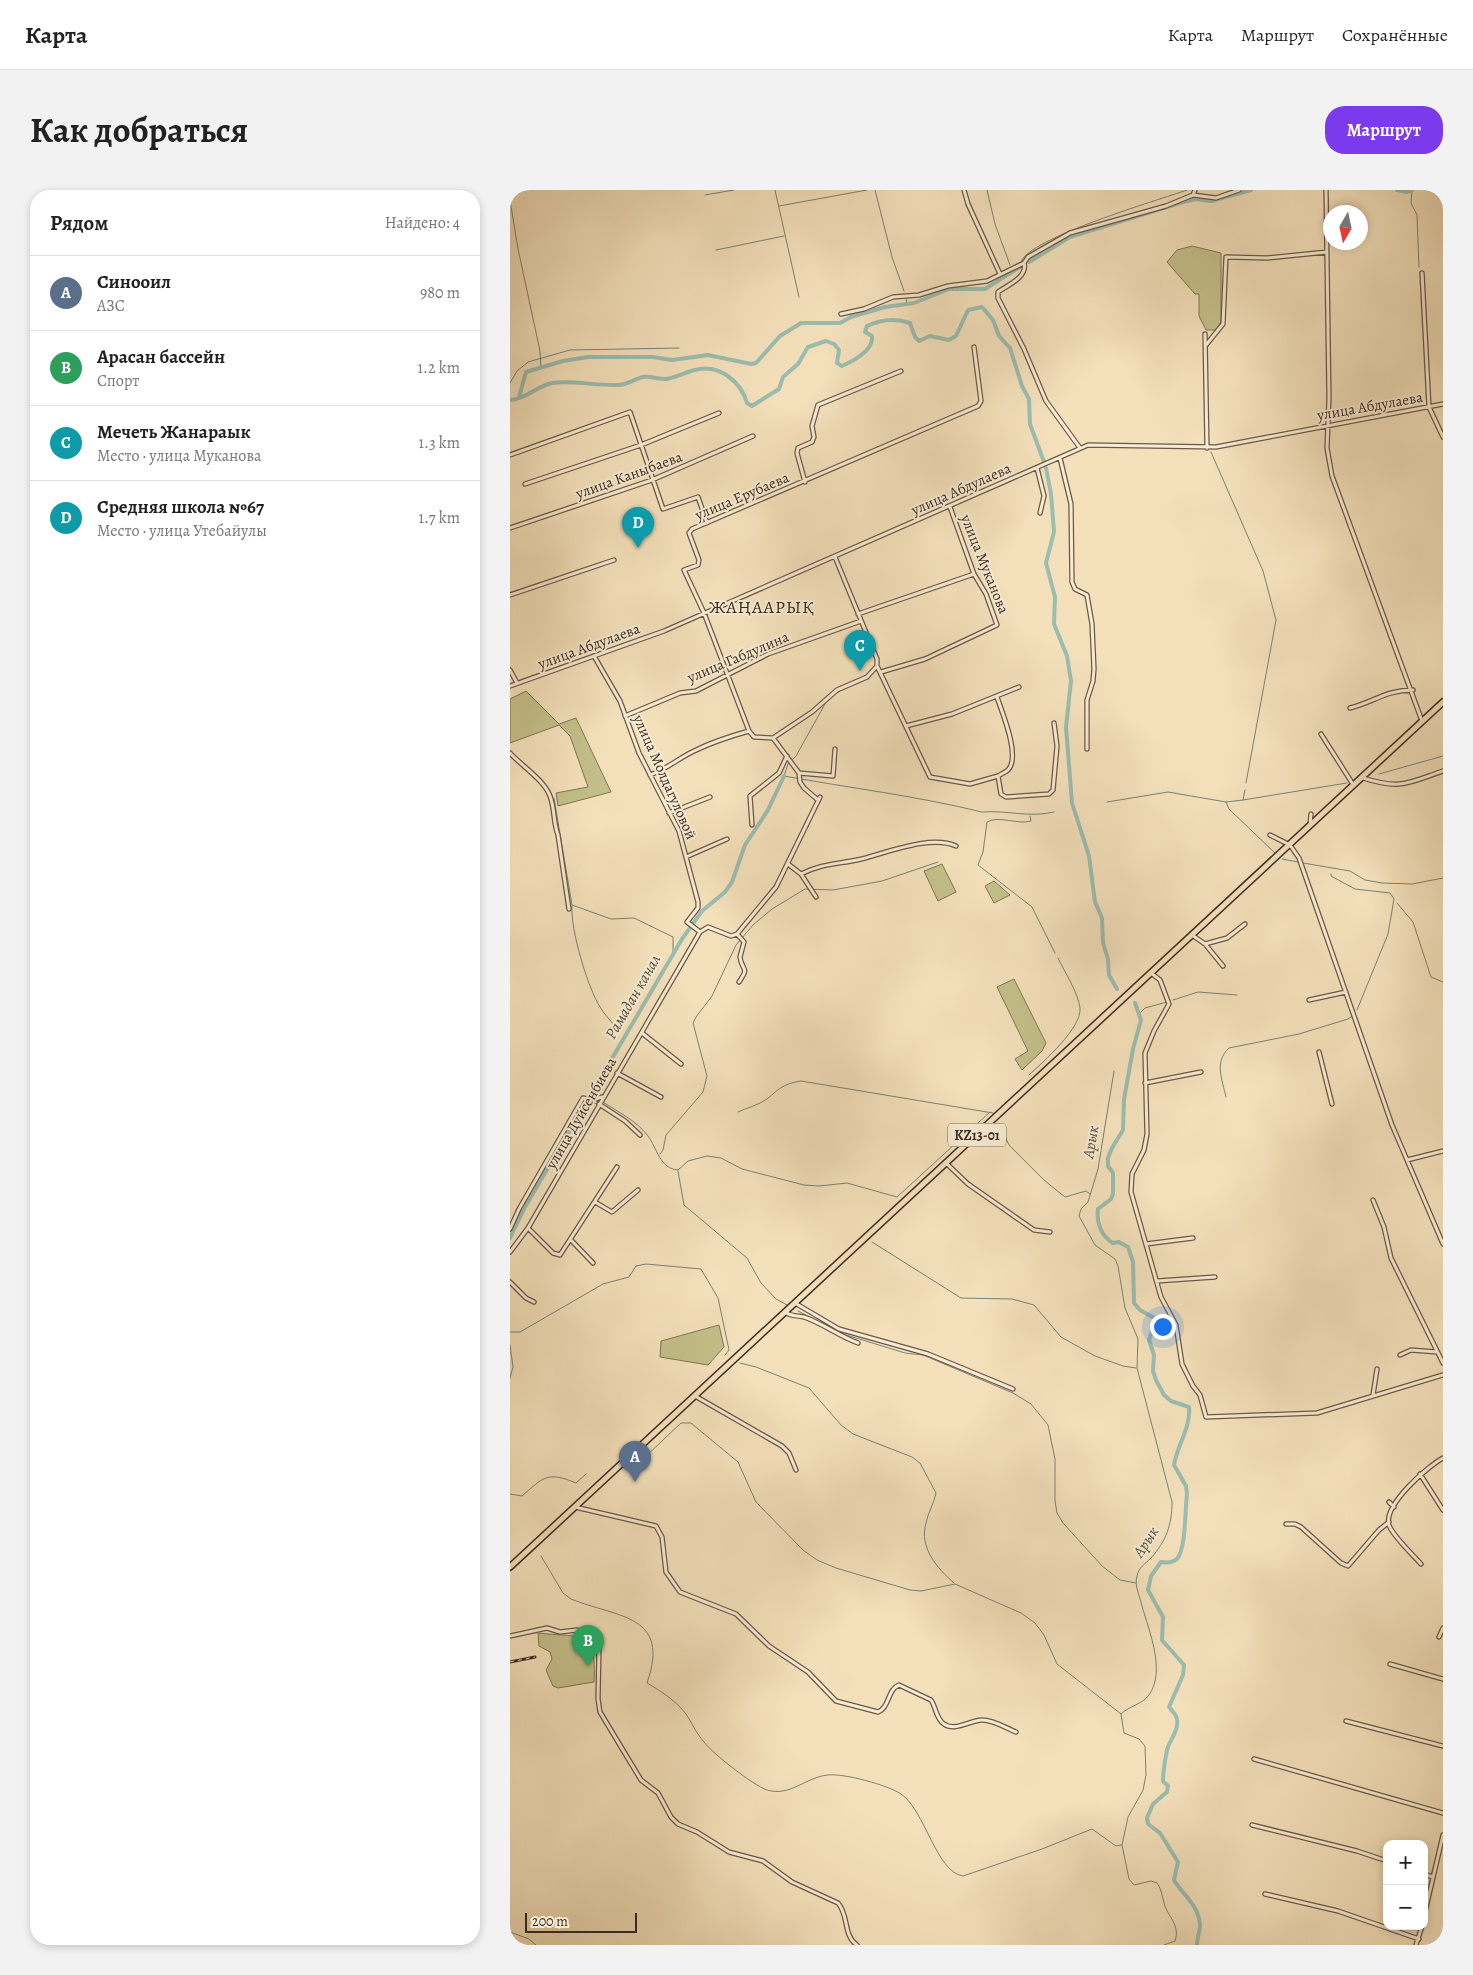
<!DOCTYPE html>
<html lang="ru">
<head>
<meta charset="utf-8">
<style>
  body { margin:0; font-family:Alegreya,serif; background:#f2f2f2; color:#222 }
  .controls { position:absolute; right:15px; bottom:15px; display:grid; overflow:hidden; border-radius:10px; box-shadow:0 2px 8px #0003 }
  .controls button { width:45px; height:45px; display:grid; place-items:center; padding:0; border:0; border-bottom:1px solid #e0e0e0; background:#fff; color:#222; font:25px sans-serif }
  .compass { position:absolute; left:813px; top:15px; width:45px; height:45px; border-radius:50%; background:#fff; box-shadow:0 2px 8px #0003; rotate:189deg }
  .scale { position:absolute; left:15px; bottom:12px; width:112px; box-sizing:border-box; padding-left:5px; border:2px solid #3e2c21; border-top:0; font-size:14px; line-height:18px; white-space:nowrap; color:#3e2c21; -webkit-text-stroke:4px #f8ecd3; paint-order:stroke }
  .you { position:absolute; left:652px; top:1136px; width:18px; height:18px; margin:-12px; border:4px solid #fff; border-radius:50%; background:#1a73e8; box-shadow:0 0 0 8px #1a73e833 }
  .badge { display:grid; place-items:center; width:32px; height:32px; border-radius:50%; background:#7c3aed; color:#fff; font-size:16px; font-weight:700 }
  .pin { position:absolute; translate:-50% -41px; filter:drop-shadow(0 1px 2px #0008) }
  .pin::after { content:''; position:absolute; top:26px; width:18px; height:15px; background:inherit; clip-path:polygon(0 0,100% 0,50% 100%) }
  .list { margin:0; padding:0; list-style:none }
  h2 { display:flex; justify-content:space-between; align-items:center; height:65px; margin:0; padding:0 20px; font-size:21px }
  h2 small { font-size:16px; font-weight:400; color:#767676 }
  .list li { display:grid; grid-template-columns:32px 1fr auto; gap:15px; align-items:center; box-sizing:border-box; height:75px; padding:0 20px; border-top:1px solid #e0e0e0 }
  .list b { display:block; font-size:19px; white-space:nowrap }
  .list p { margin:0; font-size:16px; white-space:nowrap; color:#767676 }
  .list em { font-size:16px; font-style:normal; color:#767676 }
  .map { position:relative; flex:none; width:933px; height:1755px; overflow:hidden; border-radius:20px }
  header { display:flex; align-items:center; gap:30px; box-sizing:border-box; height:70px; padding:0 25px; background:#fff; border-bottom:1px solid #e0e0e0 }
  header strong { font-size:24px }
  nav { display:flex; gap:28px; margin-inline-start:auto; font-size:18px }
  .intro { display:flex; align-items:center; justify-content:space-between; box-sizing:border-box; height:120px; padding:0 30px }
  h1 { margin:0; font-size:35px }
  .button { padding:12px 22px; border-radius:20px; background:#7c3aed; color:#fff; font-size:18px; font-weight:700 }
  main { display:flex; gap:30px; padding:0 30px }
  aside { flex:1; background:#fff; border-radius:20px; box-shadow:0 2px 8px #0003 }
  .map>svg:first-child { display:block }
</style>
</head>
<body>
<header>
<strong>Карта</strong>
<nav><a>Карта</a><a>Маршрут</a><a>Сохранённые</a></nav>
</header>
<div class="intro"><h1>Как добраться</h1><a class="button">Маршрут</a></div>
<main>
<aside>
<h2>Рядом<small>Найдено: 4</small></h2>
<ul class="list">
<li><span class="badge" style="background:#5c6f8a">A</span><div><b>Синооил</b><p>АЗС</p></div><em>980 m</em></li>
<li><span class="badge" style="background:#2e9e5b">B</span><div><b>Арасан бассейн</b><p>Спорт</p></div><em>1.2 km</em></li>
<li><span class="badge" style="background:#0f9aa8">C</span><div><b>Мечеть Жанараык</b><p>Место · улица Муканова</p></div><em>1.3 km</em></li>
<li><span class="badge" style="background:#0f9aa8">D</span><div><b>Средняя школа №67</b><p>Место · улица Утебайулы</p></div><em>1.7 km</em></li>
</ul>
</aside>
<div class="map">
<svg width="933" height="1755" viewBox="0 0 933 1755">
  <rect width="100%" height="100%" fill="#f4e1bc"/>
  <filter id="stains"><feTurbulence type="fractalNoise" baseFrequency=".004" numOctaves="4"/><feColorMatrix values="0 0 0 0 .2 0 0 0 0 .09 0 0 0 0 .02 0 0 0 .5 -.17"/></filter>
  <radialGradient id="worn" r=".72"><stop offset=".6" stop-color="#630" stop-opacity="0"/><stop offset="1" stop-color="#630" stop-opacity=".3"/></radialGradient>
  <path fill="#c4c08b" stroke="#817656" d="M682,56L711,63V132L706,140H696L689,126V104H685L657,72L667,60Z
    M16,501L49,534L66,528L101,602L48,616L46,603L78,597L60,546L49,535L0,553V509Z
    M432,674L446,702L428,711L414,681Z
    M484,691L500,705L484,713L475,696Z
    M504,789L536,853L532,861L512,880L505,869L518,861L487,797Z
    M209,1135L214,1157L198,1175L150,1167L151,1151Z
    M28,1443C71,1448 87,1438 84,1492L48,1498L43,1496L36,1480L42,1469L40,1462L29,1456Z"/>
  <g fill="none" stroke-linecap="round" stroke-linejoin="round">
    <path stroke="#768477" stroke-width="1" d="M265,0L289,107
      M365,0L382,67L394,101
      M477,0L485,34L500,75
      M902,0L901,13L907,25L909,77
      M195,5L224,0
      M0,10L8,59L30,161L31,179
      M269,16L357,0
      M206,60L274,46
      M511,72C518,48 649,10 677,0
      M503,80L504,82
      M396,108L397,114
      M0,193L7,181L18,172L60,160L169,158
      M701,262L753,381L766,430L736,593
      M315,514L286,566L278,574L274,586C340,598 407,606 472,622C497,620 519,628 544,622
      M869,584L933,566
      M44,608L62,715L101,729L124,728L163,747V763
      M733,610L735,600
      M597,612L658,602L716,612L733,610L837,593
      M716,612L719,619L766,664
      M520,626L521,631C507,635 489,625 477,632L473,662L468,675L522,717L545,763
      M772,669L788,672
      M793,673L840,681L855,690L872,693L902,694L933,688
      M821,684V686L845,699L880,703L884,709L878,744L847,820
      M887,713L903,732L921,787L933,792
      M62,716C60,739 78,798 90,817C94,824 100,830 105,836
      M663,810L688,802L727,805
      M629,824L635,818L657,812
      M604,881L588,979L578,1012L571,1019L569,1026L585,1055L605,1069L608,1076L615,1118L628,1149L627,1178L662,1312C662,1335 656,1351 641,1368C635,1374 629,1377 627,1386C624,1396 630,1406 632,1416C639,1441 656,1481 639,1505C633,1514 619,1516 611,1524L614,1543L629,1549L635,1556L636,1585L633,1600L618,1627L612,1655L619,1689L624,1695L641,1691L647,1693C652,1700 652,1707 655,1716C660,1729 670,1736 665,1751L654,1755
      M519,885C533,872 572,838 570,818C568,802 555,783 548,768
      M716,907C712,889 704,872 719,858L789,844L838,829L842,826
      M93,912C108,922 127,931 138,946C147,958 150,979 168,980L178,971L197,966L211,968L232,979L294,995L309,996L337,993L387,1007L480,922
      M75,915L89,913
      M228,922C236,918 249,915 257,909C270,898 273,894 291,891L483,923
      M489,933L499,955L535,991L555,1007L576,1001L580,1004
      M150,964L153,960L156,945L193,902L197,886L183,833L186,827L202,806L226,755L243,735L262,719L295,699L323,700L372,691L428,672
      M168,981L174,1015L237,1068L251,1093L266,1109L277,1115
      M362,1052L451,1108L502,1109L524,1115L551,1147L585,1166L613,1176L626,1178
      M288,1121L333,1144L395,1163L413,1165L503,1203L521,1214L538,1235L545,1269V1311L547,1323L553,1333L592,1376L610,1390L626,1393
      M0,1142H10L93,1094L119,1087L126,1076L136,1074L191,1079L208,1108L219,1160L215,1165
      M0,1155L3,1177L0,1188
      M230,1173L246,1177L299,1198L331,1235L343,1244L402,1267L410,1273L426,1303C424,1314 418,1322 416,1333C409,1358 427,1378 444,1393
      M134,1268L171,1233H181L228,1272L246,1312L293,1360L307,1370L326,1378L400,1400L411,1401L445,1394L511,1423L525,1433L534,1445L547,1474L611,1524
      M0,1304L12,1306C34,1287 37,1281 66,1293L76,1284
      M31,1366L53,1403L61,1409C108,1428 161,1424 137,1493C151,1501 166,1511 176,1524C182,1533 186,1543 194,1552C203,1564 243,1595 257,1600C280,1607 296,1587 318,1585C333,1583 378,1595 391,1604C415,1620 426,1682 453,1686L532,1659L582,1639L606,1656L611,1655
      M0,1742L19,1749L26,1755
      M924,1755L933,1750"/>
    <path stroke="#9cbeb1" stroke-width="4" d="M887,0L897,2L902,0
      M519,72L560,47L673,12L686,9L701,11L741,0
      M9,207L16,182L53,171L78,167H143L162,170L198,165L241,174L246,173L270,146L291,133H330L341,127L375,117L404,113L439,99H475L513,75
      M0,210C16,209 27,196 42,193C64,190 86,196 108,195C116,195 125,189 133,187C140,186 149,189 156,189C164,188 176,182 185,180C209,173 231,192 237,213L242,216L269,199L273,187L288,174L298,157L316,151L324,154L329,160L327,173L332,176C343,171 364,160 362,146L355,142L357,136C370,130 386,128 400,133L405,147L409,151L420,146L439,150L446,146L458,120L472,117L483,130L489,146L500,158L512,196L519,209L520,234L534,272
      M536,278L541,304L544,342L536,373L545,407L544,434L557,466L561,491L556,537L562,613L579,666L585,712L592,728L593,753L598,769L599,785L607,799
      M625,813L631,830L623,859L614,909L613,940L602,958L598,968V976L603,983V1004L601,1009L588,1019C586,1032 591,1046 603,1053L609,1052L618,1057L623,1072L624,1113L630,1120L646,1129L639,1150L644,1165L643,1181L646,1190L654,1205L661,1211L679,1217C681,1238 667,1255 664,1275L676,1296L677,1304C675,1319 676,1359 667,1369C662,1373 657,1373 651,1372L641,1386L638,1400L653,1427L652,1450L674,1475L673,1485L659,1517C661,1520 664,1522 666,1526C671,1538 660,1549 657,1560C655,1570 653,1581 653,1591L658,1596L657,1602L643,1614L637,1628L638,1634L650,1643L668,1672L664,1690C672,1704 689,1715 690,1735C690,1741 687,1748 687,1755
      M0,1048L15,1017L172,749L192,721L215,702L222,692L235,655L258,620L274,586"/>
    <defs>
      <path id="minor" d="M454,0L458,14L490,84
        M816,0L819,208L817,258L822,286L912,531
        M683,5L685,0
        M514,73C518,87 498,95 488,102V108L514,159L536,211L570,258
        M912,83L919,217L933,247
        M331,124L354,119L383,107L409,105L438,96L477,91L514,73L518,67L560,43L656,16L683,5L706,8L729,0
        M695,144L697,258
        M696,155L713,134L716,67L757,68L817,62
        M0,265L120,222L153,319L188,307L197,333
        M550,268L561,314L562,392L565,399L577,405L582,434L584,479L583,491L577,510V559
        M527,278L534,306L530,323
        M295,292L287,263L288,258L302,252L304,247L302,236L308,215L391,181
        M15,294L131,255L209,223
        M0,338L142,290L243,246
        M325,367L367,469V476L420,587L460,594L488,586
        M0,405L104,370
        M348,424L464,384
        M84,466L110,511L129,563L169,641L188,712V718L177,732L190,742
        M0,480L7,493
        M371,482L415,469L487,435L476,404L464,384L440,317
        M0,496L154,441L578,255L706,257L933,214
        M487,507C492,522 511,567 498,580C496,582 491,584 488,586L491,604L496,607L539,604L543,600L547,556L544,533
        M840,518C864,512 876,500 903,500
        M115,526L170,503L186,501L258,464L351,431
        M396,536L442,524L509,497
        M811,544L844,596
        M263,548L244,547L239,541L194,423L174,380L188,375L189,370L179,343L182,339L468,216L471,211L464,157
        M0,563C12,576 34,590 40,606C45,619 43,632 48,645L59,719
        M289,583L323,586L325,559
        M140,585C157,579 169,568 184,561C202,552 221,546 239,541
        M853,588C891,600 898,593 933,581
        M308,610L294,598L290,592L289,583L263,548L302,522L327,500L357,487L367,476
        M159,623L200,607
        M242,635L240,606L269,583L277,566
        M800,635L801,624
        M760,645L780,655L789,668L882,935L933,1054
        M176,667L217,649
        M278,674L291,684L306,707
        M291,684C310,674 327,674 347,670C374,664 420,644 446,656
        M227,744L234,752L230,767C232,782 240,776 229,792
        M682,745L695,754L713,776
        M695,754L717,748L735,734
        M641,783L650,790L659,814L644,841L635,863L637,944L634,960L622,984L621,1002L651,1107L666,1135L672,1174L683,1196L690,1205L696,1227L807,1223L933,1185
        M799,810L836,802
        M132,843L171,874
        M809,862L822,914
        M107,883L151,907
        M635,893L691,882
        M89,914L115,931L130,945
        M897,970L933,961
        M436,973L458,994L524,1040L540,1042
        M863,1010L874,1037L881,1068L933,1173
        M85,1012L102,1022L128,1000
        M18,1038L43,1063L50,1065L107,977
        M0,1039L9,1019L73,908L82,910L92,907
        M61,1050L83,1073
        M636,1054L683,1048
        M0,1062L18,1038L190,742L198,737L221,746L227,744L266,697L310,607
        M647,1091L705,1087
        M0,1092L16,1108L24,1112
        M285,1113L329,1139L418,1164L503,1199
        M275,1122C281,1127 287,1125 294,1127C312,1133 329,1146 348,1153
        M890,1165L901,1160L927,1162
        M863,1205L867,1179
        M185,1206L272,1256L279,1263L286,1280
        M910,1284L933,1320
        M879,1312L884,1317
        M65,1317L146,1336L152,1347L156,1382L170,1402L226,1424L259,1456L298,1482L326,1511L368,1522C380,1517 377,1500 389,1495L421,1510C426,1517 426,1529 434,1534C445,1542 461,1530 472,1530C484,1530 496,1538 506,1542
        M776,1334H785L791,1337L831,1373L838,1376L869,1340L879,1332
        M911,1374C903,1365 882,1345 879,1335C873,1315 918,1276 933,1268
        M0,1446L37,1438L50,1442L67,1440L74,1444L89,1459L88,1509L90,1522L131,1590L148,1603L161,1627L168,1634L187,1642L219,1662L253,1671L282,1692L328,1713C339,1725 333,1746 347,1755
        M929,1447L933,1438
        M880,1474L933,1489
        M836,1531L933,1556
        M744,1569L933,1623
        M742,1635L847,1661L877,1671
        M914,1684L923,1687
        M755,1704L828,1721L909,1749
        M914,1726L933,1645
        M906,1755L912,1736"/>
      <path id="trunk" d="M0,1377L933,512"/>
    </defs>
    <use href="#minor" stroke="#6c5948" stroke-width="5.5"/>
    <use href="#trunk" stroke="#3e2c21" stroke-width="8"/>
    <use href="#minor" stroke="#f8ecd3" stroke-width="3"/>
    <use href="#trunk" stroke="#f4e1bc" stroke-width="5"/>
    <defs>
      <path id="rail" d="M0,1472L25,1467"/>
    </defs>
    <use href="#rail" stroke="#3e2c21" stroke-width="3"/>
    <use href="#rail" stroke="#f8ecd3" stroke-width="1" stroke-dasharray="4" stroke-linecap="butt"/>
  </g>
  <g text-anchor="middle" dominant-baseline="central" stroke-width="4" stroke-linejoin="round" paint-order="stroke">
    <rect fill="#f8ecd3" stroke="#766656" stroke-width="1" x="438" y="933.5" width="58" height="23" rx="4"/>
    <g font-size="14" font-weight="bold" fill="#3e2c21">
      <text x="467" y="945">KZ13-01</text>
    </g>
    <g font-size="15" fill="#3e2c21" stroke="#f8ecd3">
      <text transform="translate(860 216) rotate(-10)">улица Абдулаева</text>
      <text transform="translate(119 285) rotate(-20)">улица Каныбаева</text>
      <text transform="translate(451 299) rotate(-24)">улица Абдулаева</text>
      <text transform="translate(232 306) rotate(-23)">улица Ерубаева</text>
      <text transform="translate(475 374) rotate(68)">улица Муканова</text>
      <text transform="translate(79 456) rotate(-20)">улица Абдулаева</text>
      <text transform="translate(228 467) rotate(-23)">улица Габдулина</text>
      <text transform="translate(155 587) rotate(66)">улица Молдагуловой</text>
      <text transform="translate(71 923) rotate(-60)">улица Дуйсенбиева</text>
    </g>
    <g font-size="16" font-style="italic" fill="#565045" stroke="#f8ecd3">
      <text transform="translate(123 807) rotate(-60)">Рамадан канал</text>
      <text transform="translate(581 952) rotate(-80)">Арык</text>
      <text transform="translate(636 1352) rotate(-57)">Арык</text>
    </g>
    <g font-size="18" letter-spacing="1" fill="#3e2c21" stroke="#f8ecd3">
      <text x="252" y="417">ЖАҢААРЫҚ</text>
    </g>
  </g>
  <rect width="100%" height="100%" filter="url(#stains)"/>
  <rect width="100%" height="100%" fill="url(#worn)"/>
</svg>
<div class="controls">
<button>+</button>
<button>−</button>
</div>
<svg class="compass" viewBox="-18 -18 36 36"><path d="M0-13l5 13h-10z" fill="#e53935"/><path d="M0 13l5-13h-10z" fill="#767676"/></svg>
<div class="scale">200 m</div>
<div class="you"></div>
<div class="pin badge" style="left:125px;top:1292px;background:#5c6f8a">A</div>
<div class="pin badge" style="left:78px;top:1476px;background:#2e9e5b">B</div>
<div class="pin badge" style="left:350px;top:481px;background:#0f9aa8">C</div>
<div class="pin badge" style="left:128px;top:358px;background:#0f9aa8">D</div>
</div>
</main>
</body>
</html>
